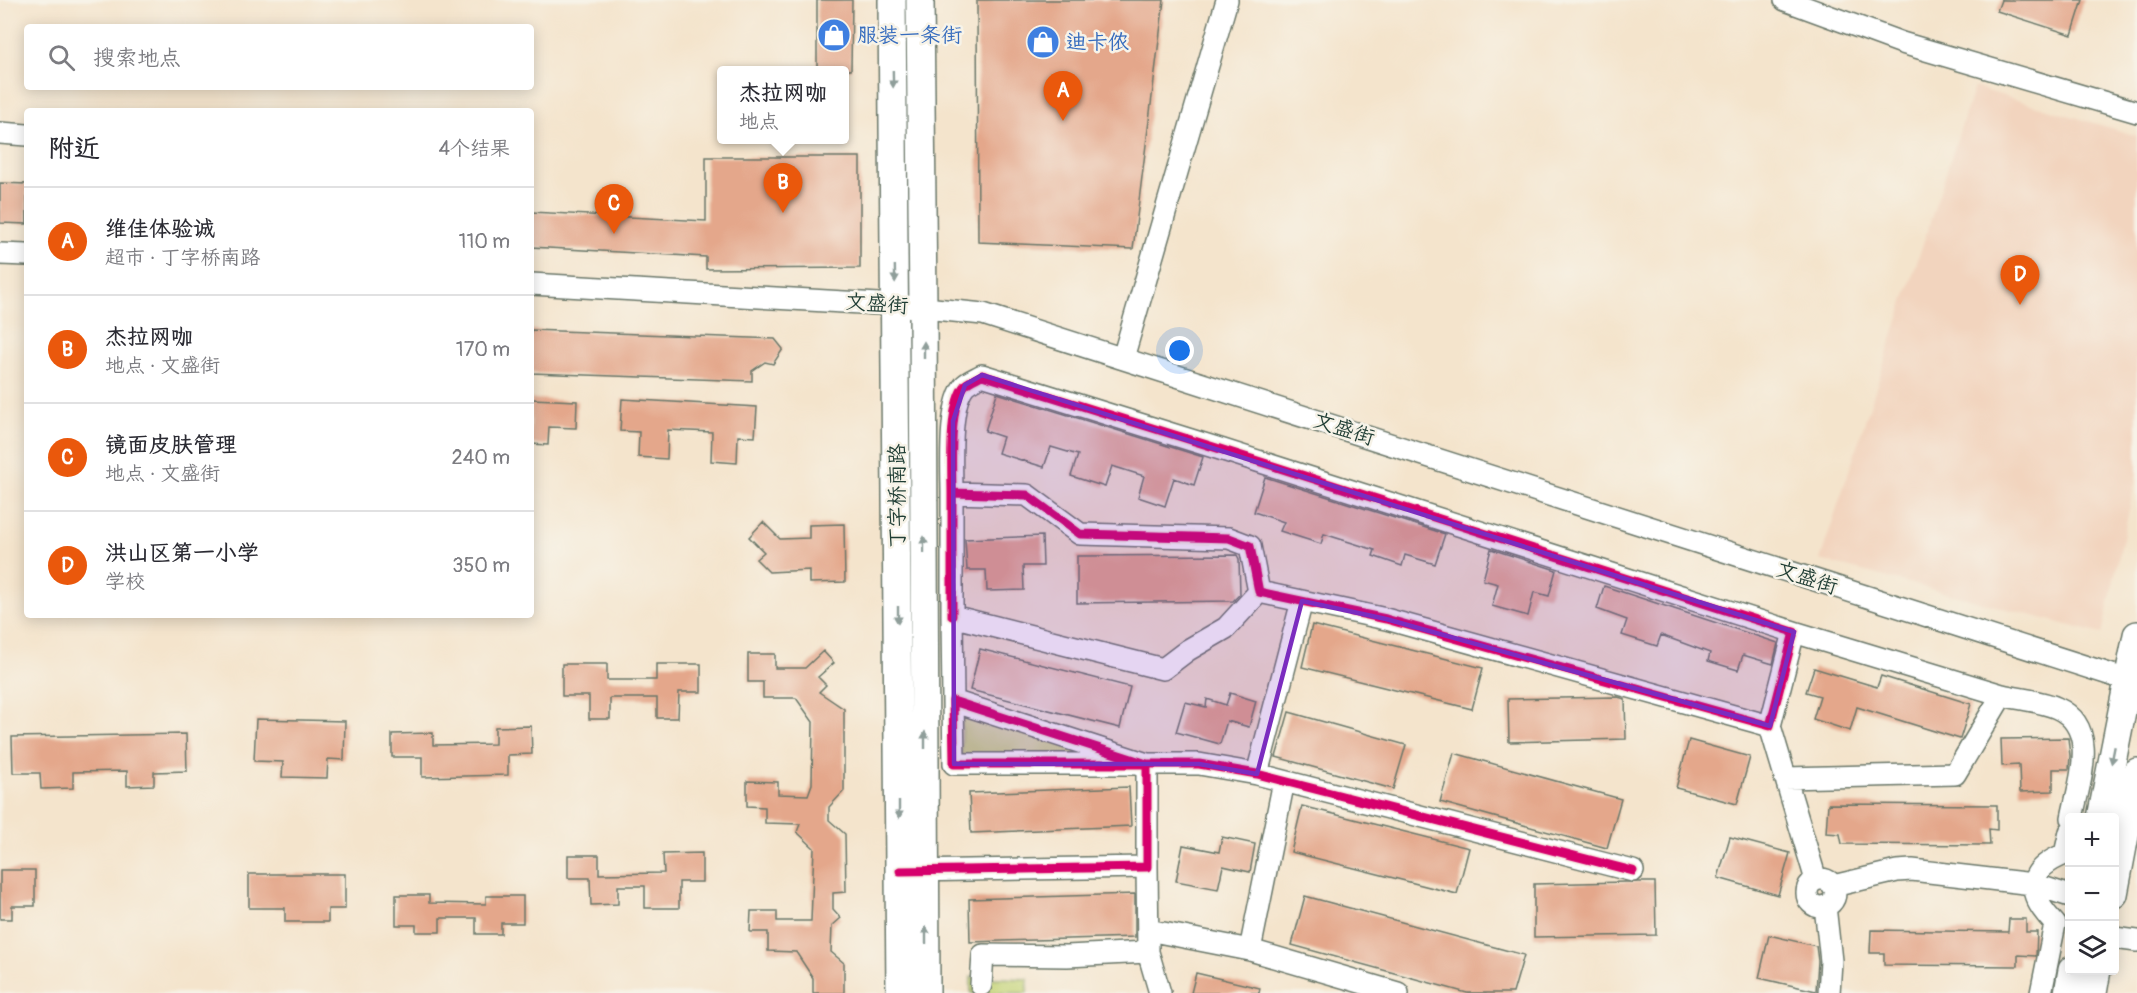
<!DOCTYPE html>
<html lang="zh">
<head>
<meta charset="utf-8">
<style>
  body { margin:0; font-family:Pangolin,"LXGW WenKai TC",sans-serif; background:#f2f2f3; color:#2b2b33 }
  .controls { position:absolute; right:18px; bottom:18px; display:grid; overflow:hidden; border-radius:6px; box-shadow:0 3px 15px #0003 }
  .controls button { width:54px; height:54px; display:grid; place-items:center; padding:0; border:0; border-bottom:2px solid #e1e1e2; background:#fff; color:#2b2b33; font:30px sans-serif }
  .you { position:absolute; left:1180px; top:351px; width:21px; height:21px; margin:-15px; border:4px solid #fff; border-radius:50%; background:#1a73e8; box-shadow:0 0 0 9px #1a73e833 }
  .badge { display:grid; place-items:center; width:39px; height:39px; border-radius:50%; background:#ea580c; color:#fff; font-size:20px; font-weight:700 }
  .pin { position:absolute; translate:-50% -50px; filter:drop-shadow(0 2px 3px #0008) }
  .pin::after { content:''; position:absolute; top:32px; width:21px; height:18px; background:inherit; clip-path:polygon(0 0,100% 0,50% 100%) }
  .popup { position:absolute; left:717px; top:66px; width:132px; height:78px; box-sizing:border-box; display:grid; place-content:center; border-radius:6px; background:#fff; filter:drop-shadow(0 2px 4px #0005); font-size:20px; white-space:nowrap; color:#7c7c81 }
  .popup b { font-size:22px; color:#2b2b33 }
  .popup::after { content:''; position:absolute; left:50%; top:100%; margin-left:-12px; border:12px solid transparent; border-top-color:#fff }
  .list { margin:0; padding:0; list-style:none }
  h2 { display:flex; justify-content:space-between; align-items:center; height:78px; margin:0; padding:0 24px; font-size:26px }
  h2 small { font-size:20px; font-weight:400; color:#7c7c81 }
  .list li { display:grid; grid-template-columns:39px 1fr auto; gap:18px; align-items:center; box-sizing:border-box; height:108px; padding:0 24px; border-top:2px solid #e1e1e2 }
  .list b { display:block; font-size:22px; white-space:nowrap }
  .list p { margin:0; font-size:20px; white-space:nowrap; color:#7c7c81 }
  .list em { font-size:20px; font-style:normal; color:#7c7c81 }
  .icon { flex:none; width:33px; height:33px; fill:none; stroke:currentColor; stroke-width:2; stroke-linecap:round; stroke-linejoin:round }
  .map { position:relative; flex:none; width:2137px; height:993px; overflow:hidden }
  .search { position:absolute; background:#fff; box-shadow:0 3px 15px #0003; left:24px; top:24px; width:510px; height:66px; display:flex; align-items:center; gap:15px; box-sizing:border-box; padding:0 21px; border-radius:6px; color:#7c7c81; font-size:22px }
  .panel { position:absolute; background:#fff; box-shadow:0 3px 15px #0003; left:24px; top:108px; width:510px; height:510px; border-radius:6px }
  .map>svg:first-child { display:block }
</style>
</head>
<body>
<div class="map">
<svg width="2137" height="993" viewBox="0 0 2137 993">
  <rect width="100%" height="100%" fill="#f7f3e8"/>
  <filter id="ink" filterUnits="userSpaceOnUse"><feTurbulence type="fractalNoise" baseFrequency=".0167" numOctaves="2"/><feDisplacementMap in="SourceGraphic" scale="12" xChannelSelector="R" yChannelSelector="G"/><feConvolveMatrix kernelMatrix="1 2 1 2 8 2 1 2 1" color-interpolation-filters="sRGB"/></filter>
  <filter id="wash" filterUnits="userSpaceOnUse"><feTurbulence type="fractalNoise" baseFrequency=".008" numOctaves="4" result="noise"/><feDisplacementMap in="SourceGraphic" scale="24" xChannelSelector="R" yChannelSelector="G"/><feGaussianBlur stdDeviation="1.35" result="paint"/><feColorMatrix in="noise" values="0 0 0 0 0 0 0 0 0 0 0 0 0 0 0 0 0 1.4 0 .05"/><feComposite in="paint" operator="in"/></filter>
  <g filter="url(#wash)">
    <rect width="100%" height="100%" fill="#f4e4cc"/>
    <path fill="#f2d4be" d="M1974,87L2137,136V473L2102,634L1820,560Z"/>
    <path fill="#c3d375" stroke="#718854" stroke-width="1.5" d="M962,711L1106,756L961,755Z
      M971,977L1028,979L1027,993H971Z"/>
    <g id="blocks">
      <path fill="#e4a78b" d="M817,0H852L851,70H817Z
        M977,0H1164L1133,249L978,242Z
        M2001,0H2083L2072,35L1997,11Z
        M706,157H860V268L706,269V257L531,247V212L706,221Z
        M0,183L27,184V224L0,223Z
        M531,330L775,339L783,349L773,364L765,362L752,371V381L531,373Z
        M997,393L1203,457L1194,485L1174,478L1165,506L1138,497L1144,476L1112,466L1105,487L1071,476L1078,455L1051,447L1044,467L998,453L1003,437L985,431Z
        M531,399L577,401L576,428L549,427L548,445L531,444Z
        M622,399L757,407L755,437L738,436L737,463L711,461L712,432L668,430L667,459L638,457L639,432L620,431Z
        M1265,477L1445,534L1435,564L1405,555L1402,566L1373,556L1375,550L1324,534L1321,544L1280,531L1284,522L1254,512Z
        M763,522L780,539L809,538V525L844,524L845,582L809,583V570L769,572L756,559L764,552L749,537Z
        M1042,536L1043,566H1023L1024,590L987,591L986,570H967L965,539Z
        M1491,549L1556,570L1549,596L1534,592L1528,616L1492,606L1498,584L1483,580Z
        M1237,555L1239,559L1240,594L1233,601L1077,603V556Z
        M1604,586L1778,643L1773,664L1743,655L1738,670L1708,661L1710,653L1661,635L1657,646L1622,635L1627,620L1597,609Z
        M1312,625L1483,668L1472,709L1302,667Z
        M980,649L1130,687L1120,728L970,690Z
        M823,651L834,663L818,677L826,685L819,692L844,709V791L829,807V820L845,834L846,892L833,893V909L841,918L832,926L831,952L844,963V993H813V978L796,952L768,951V932H750L751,911H777V921H811L814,848L797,832L800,824L765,823V807L747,806V781L778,782V794L808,795L812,784L813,722L796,698H763V682H748V654H775V668H805Z
        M562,664H607V680H656V664H701V692H679L678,718H657V698H610V719H589V696H562Z
        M1814,668L1877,687L1881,676L1971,704L1960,739L1857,707L1850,731L1813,719L1820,696L1806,692Z
        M1230,693L1256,701L1249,727L1227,721L1220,744L1176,732L1185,702L1206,707L1207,699L1226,705Z
        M1618,697L1625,699L1626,739L1509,742L1508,699Z
        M1289,712L1406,745L1393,789L1276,757Z
        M256,719L345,721L344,760L328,759L327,778L282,777L283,762L254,761Z
        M531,726L532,754L508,755V775L422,777V757H392V734L433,733V745L495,744V727Z
        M186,734L187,771L154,772V785L127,786V771L73,772V788L41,789L40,773H13L12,737Z
        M2068,738L2070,756L2069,769H2053V791L2020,792L2019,765L2002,766L2001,739Z
        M1689,740L1750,757L1737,804L1676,788Z
        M1454,753L1621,799L1607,848L1440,802Z
        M1129,787L1131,826L971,833L969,793Z
        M1828,804L1997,805V830L1989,829L1990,845L1842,844L1840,834L1826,833Z
        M1302,806L1469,848L1457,894L1291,852Z
        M1222,837L1255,844L1250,872L1223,866L1218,889L1176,881L1183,845L1219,852Z
        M1730,837L1790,853L1778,895L1718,878Z
        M702,853V882H679V908H645V886H618V904L591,905L590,878H568V855H599V874L664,873L663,854Z
        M0,870H35V906H12V919H0Z
        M249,874H345V909H328V922H285V908H249Z
        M1626,882H1655L1656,935L1534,937V884Z
        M1135,894V937L970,942L969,899Z
        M396,895H429V903L486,904V896H523V923H501V934H476V918H440V932H416V925H396Z
        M1305,896L1524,955L1513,993H1467L1292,945Z
        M2009,919H2026V932H2037L2036,956L2018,955V966L1884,965V953H1870L1871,930L2008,932Z
        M1769,935L1816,946L1818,961L1816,991L1759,978Z
        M1196,973L1260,988L1259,993H1191Z"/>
    </g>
  </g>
  <g filter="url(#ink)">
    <use href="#blocks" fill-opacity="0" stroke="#6a7769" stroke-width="1.5"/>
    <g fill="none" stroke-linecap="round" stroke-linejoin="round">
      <defs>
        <path id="minor" d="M1785,0L1902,43L2137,112
          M0,133L27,135
          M0,254L27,255
          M531,284L896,305L983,314L2137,683
          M1123,358L1227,0
          M952,493C952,468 948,404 965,385C969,381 977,378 982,375L1220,449L1794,632L1770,726L1386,619L1259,592L1250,546L1229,538L1080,534L1027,495L952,493V616
          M1794,632L2002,695
          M953,701L952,616L1163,669L1188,650L1226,628L1259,592
          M1770,726L1816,880
          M1257,774L1302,601
          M1785,778L1955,774L2002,695C2018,699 2042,701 2057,708C2100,727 2079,782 2072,818
          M912,871L1147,867V764H954L953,701L1147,764H1199L1257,774L1633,871
          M1807 893a14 14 0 1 1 28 0a14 14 0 1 1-28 0Z
          M1833,886L1897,871L1912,870L2033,884L2070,896
          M1825,906L1831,961L1829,993
          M1148,930L1250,950L1284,781
          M2114,938L2137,941
          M1250,950L1398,993
          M1148,952L1160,993
          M981,985L983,955L1067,956L1148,952L1147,867
          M2041,993L2055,924C2027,895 2023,871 2065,854L2070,832"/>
        <path id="major" d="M892,0L900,993
          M920,0L923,308L926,993
          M2101,818L2137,635
          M2114,894L2137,772
          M2068,993L2072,970
          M2093,993L2097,970"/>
      </defs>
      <use href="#minor" stroke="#6a7769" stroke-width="24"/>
      <use href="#major" stroke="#6a7769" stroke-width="30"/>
      <use href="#minor" stroke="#fff" stroke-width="21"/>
      <use href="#major" stroke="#fff" stroke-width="27"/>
      <defs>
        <path id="cycleway" d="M952,493C952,468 948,404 965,385C969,381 977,378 982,375L1220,449L1794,632L1770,726L1386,619L1259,592L1250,546L1229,538L1080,534L1027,495L952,493V616
          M900,871L1147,867V764H954L953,701L1147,764H1199L1257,774L1633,871"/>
      </defs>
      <use href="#cycleway" stroke="#f7f3e8" stroke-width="13"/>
      <use href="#cycleway" stroke="#d6006c" stroke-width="9"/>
    </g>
    <defs><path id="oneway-solid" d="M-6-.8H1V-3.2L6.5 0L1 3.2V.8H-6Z" transform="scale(1.5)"/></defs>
    <g fill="#8f9e9a">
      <use href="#oneway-solid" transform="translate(893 79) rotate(89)"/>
      <use href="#oneway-solid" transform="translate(895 274) rotate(89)"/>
      <use href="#oneway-solid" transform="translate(924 350) rotate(-90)"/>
      <use href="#oneway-solid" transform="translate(924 545) rotate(-90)"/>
      <use href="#oneway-solid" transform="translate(898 615) rotate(90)"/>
      <use href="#oneway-solid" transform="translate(925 740) rotate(-90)"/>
      <use href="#oneway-solid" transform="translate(2113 755) rotate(101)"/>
      <use href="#oneway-solid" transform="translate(899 810) rotate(90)"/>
      <use href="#oneway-solid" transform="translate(926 935) rotate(-90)"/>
    </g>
  </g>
  <path fill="#7b2cbf" fill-opacity="0.2" stroke="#7b2cbf" stroke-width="4.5" stroke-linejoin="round" d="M982,375L1794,632L1770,726L1386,619L1302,601L1257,774L1199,764H954L953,421L965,385Z"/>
  <defs>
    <symbol id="shop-disc" viewBox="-11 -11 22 22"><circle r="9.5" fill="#3f7fe0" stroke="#f7f3e8"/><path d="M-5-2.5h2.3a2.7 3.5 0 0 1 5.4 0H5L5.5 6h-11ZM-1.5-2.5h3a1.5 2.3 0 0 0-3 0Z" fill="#fff"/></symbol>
  </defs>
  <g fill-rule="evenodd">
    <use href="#shop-disc" x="815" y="16" width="38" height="38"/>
    <use href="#shop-disc" x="1024" y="23" width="38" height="38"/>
  </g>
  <g text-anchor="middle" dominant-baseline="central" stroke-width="5" stroke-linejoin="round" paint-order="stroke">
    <g font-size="21" fill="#366cbe" stroke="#f7f3e8" text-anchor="start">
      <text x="857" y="35">服装一条街</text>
      <text x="1066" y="42">迪卡侬</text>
    </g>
    <g font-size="21" fill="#1f3d34" stroke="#f7f3e8">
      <text transform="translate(877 304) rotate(4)">文盛街</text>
      <text transform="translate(1344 429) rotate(18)">文盛街</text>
      <text transform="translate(897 496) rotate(-90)">丁字桥南路</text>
      <text transform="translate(1807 578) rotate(18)">文盛街</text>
    </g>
  </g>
</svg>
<div class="controls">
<button>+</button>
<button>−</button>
<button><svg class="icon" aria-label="layers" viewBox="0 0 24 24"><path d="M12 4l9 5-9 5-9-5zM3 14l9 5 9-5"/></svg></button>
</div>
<div class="you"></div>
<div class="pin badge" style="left:1063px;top:121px">A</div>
<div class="pin badge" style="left:783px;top:213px">B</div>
<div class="popup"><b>杰拉网咖</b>地点</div>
<div class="pin badge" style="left:614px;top:234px">C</div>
<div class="pin badge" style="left:2020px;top:305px">D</div>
<div class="search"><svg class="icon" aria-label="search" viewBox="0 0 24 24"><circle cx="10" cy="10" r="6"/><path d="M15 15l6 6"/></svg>搜索地点</div>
<section class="panel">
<h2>附近<small>4个结果</small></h2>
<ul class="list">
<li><span class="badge">A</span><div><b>维佳体验诚</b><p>超市 · 丁字桥南路</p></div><em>110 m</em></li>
<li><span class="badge">B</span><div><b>杰拉网咖</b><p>地点 · 文盛街</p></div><em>170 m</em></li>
<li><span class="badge">C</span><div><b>镜面皮肤管理</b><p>地点 · 文盛街</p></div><em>240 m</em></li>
<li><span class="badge">D</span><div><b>洪山区第一小学</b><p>学校</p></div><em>350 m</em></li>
</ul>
</section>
</div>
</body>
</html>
